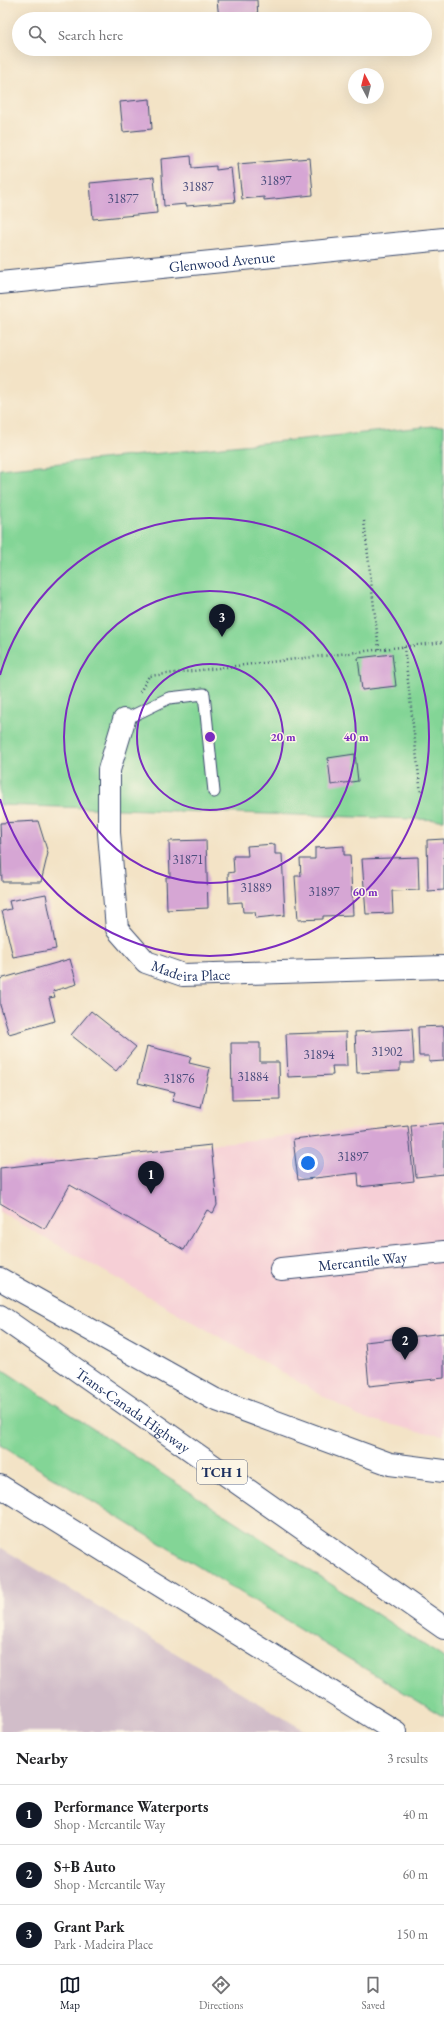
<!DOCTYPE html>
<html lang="en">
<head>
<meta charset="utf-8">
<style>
  body { margin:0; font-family:"EB Garamond",serif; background:#f2f2f2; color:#202124 }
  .compass { position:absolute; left:348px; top:68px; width:36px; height:36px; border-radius:50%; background:#fff; box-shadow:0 4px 16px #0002; rotate:353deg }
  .you { position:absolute; left:308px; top:1163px; width:14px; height:14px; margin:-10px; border:3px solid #fff; border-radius:50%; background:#1a73e8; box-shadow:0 0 0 6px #1a73e833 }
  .badge { display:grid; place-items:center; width:26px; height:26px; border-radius:50%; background:#111827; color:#fff; font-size:13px; font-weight:700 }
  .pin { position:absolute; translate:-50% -33px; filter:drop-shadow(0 1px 2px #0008) }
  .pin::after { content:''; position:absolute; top:21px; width:14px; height:12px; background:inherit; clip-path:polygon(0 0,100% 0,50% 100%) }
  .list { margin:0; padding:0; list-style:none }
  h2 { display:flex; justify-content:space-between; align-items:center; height:52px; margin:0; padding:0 16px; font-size:17px }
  h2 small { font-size:13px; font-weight:400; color:#757577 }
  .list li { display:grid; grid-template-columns:26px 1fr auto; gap:12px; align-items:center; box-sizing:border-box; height:60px; padding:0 16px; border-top:1px solid #e0e0e0 }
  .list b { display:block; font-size:15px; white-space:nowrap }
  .list p { margin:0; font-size:13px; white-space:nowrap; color:#757577 }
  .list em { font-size:13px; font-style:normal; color:#757577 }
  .icon { flex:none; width:22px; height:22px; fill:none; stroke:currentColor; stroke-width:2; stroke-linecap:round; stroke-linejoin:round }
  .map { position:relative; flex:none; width:444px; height:1732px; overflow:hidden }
  .search { position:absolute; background:#fff; box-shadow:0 4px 16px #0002; left:12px; right:12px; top:12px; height:44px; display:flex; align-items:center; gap:10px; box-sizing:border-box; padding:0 14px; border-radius:22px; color:#757577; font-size:15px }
  .sheet { height:232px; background:#fff }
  nav { display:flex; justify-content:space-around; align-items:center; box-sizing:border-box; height:56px; border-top:1px solid #e0e0e0; background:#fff; font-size:11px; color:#757577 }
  nav a { display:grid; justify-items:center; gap:2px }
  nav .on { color:#111827 }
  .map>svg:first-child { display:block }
</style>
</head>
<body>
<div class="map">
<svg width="444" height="1732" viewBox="0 0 444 1732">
  <rect width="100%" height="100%" fill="#fcf5e5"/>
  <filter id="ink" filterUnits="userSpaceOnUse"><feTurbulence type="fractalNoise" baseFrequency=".025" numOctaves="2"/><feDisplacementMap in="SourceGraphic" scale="8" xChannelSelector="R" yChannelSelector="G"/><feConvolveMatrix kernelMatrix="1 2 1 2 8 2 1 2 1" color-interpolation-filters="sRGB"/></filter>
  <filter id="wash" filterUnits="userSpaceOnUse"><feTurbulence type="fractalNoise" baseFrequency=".012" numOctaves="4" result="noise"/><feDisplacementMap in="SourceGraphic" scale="16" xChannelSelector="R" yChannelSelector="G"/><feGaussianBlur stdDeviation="0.9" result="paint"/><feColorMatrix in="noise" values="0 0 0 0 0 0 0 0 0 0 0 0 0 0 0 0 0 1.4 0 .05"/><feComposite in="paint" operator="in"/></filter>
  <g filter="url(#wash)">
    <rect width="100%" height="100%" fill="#f3e3c6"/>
    <path fill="#f6cfd6" d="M444,1120V1435L418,1431L360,1417L0,1212V1166Z"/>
    <path fill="#d1bdc9" d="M0,1547L157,1642L307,1732H0Z"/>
    <path fill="#83d596" stroke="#4f827a" d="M444,425V820L0,805V469Z
      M0,1368L444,1658V1717L0,1445Z"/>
    <g id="blocks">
      <path fill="#d6a6d4" d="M217,0H257L258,19H219Z
        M150,99L152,129L123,132L120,102Z
        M191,156L192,168L216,166V170L231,168L235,202L186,206V204L164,206L161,159Z
        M310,158L313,195L264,200V197L242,199L238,164Z
        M154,177L157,213L93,219L90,183Z
        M392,654L396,686L362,690L358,658Z
        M355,754L358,781L331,785L328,758Z
        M38,821L48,853L41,882H2L0,823Z
        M444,839V890L428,891L427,840Z
        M206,840L208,908L167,910L166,877H170L169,841Z
        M275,844V854H282L285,915L256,918L255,912H243L242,902L229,903L228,873L234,872L233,856H248L247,846Z
        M344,846V855H350L353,915L323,916V919L298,920L295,876H301L300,859H315V848Z
        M418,857L419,890L392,891L393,913L366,914L362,859Z
        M46,894L56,949L13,957L2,911L11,909L9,901Z
        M70,959L77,984L53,991L55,997L49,998L55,1021L9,1034L0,1005V979Z
        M91,1011L136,1047L116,1071L71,1035Z
        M444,1026V1061L429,1062V1056H419L418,1027Z
        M412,1029L414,1063H400V1071L357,1073L355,1032Z
        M346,1032L347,1066H332L333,1075L288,1077L286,1034Z
        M231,1043H260V1062H279L280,1099L232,1100Z
        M147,1046L191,1057L189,1063L210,1068L201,1108L172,1101L175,1092L138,1083Z
        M444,1123V1174L416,1177L411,1126Z
        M408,1126L414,1181L359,1187L358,1173L298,1180L293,1139Z
        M211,1145L217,1205L213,1213L207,1210L184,1250L70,1185L45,1229L0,1203V1168Z
        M444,1333V1378L369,1386L365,1342Z"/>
    </g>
  </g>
  <g filter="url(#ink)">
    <use href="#blocks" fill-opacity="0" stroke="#3b4a6e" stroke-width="1"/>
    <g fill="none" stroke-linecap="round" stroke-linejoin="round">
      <defs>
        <path id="lane" d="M124,720L169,698L204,694L214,792"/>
        <g id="street">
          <path id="s1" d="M0,283L444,239"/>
          <path id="s2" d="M124,720L109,770V833L117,929L146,962L183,975L444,967"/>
          <path id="s3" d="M281,1269L444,1252"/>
        </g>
        <g id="highway">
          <path d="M0,1279L214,1399L390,1464L444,1471"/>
          <path id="s4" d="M0,1316L444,1628"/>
          <path d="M0,1486L396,1732"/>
        </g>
      </defs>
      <use href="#lane" stroke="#3b4a6e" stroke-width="13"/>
      <use href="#street" stroke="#3b4a6e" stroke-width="24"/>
      <use href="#highway" stroke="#3b4a6e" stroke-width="24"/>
      <path stroke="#3b4a6e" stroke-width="2.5" stroke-dasharray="1 3" stroke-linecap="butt" d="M364,521L379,650
        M404,647L421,794
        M140,692L149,676L444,642"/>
      <use href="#lane" stroke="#fff" stroke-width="11"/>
      <use href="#street" stroke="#fff" stroke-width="22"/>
      <use href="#highway" stroke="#fff" stroke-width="22"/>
    </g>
  </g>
  <g fill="none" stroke="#7b2cbf" stroke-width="2">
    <circle cx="210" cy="737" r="73"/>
    <circle cx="210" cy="737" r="146"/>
    <path d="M0 675A219 219 0 1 1 0 799"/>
  </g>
  <g text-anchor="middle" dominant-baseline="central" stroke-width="3" stroke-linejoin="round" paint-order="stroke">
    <g font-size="13" fill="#4a4d7c">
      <text x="276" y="180">31897</text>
      <text x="198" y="186">31887</text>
      <text x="123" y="198">31877</text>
      <text x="188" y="859">31871</text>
      <text x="256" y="887">31889</text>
      <text x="324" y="891">31897</text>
      <text x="387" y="1051">31902</text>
      <text x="319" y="1054">31894</text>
      <text x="253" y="1076">31884</text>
      <text x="179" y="1078">31876</text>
      <text x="353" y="1156">31897</text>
    </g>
    <rect fill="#fcf5e5" stroke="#5e6a86" stroke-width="1" x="197" y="1460" width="50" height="24" rx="3"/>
    <g font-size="14" font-weight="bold" fill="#1b2f5e">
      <text x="222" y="1472">TCH 1</text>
    </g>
    <g font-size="15" fill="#1b2f5e" stroke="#fcf5e5">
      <text stroke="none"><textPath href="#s1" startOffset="223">Glenwood Avenue</textPath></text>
      <text stroke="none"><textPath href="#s2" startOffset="302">Madeira Place</textPath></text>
      <text stroke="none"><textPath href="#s3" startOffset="82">Mercantile Way</textPath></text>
      <text stroke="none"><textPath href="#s4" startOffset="163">Trans-Canada Highway</textPath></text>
    </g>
  </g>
  <circle cx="210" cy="737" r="6" fill="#7b2cbf" stroke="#fcf5e5" stroke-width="2"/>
  <g font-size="12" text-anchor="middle" font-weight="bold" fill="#7b2cbf" stroke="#fcf5e5" stroke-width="3" stroke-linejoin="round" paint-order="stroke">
    <text x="283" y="741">20 m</text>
    <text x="356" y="741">40 m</text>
    <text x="365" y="896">60 m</text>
  </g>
</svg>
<svg class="compass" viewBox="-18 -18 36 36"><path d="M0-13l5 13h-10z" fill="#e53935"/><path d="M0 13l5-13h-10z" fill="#757577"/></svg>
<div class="you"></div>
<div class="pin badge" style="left:151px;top:1194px">1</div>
<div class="pin badge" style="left:405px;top:1360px">2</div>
<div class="pin badge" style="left:222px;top:637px">3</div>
<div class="search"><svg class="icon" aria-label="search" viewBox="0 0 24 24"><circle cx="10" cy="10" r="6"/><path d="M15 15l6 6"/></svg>Search here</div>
</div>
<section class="sheet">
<h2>Nearby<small>3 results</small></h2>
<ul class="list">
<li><span class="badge">1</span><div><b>Performance Waterports</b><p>Shop · Mercantile Way</p></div><em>40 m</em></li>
<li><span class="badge">2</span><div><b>S+B Auto</b><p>Shop · Mercantile Way</p></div><em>60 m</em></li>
<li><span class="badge">3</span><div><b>Grant Park</b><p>Park · Madeira Place</p></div><em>150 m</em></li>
</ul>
</section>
<nav>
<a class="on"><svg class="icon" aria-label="map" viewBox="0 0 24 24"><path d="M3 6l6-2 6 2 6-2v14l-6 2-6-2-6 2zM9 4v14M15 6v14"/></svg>Map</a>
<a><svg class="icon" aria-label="directions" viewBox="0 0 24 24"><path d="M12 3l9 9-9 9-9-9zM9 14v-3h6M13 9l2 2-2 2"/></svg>Directions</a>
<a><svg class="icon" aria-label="saved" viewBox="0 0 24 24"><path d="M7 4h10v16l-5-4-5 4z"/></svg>Saved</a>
</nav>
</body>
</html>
